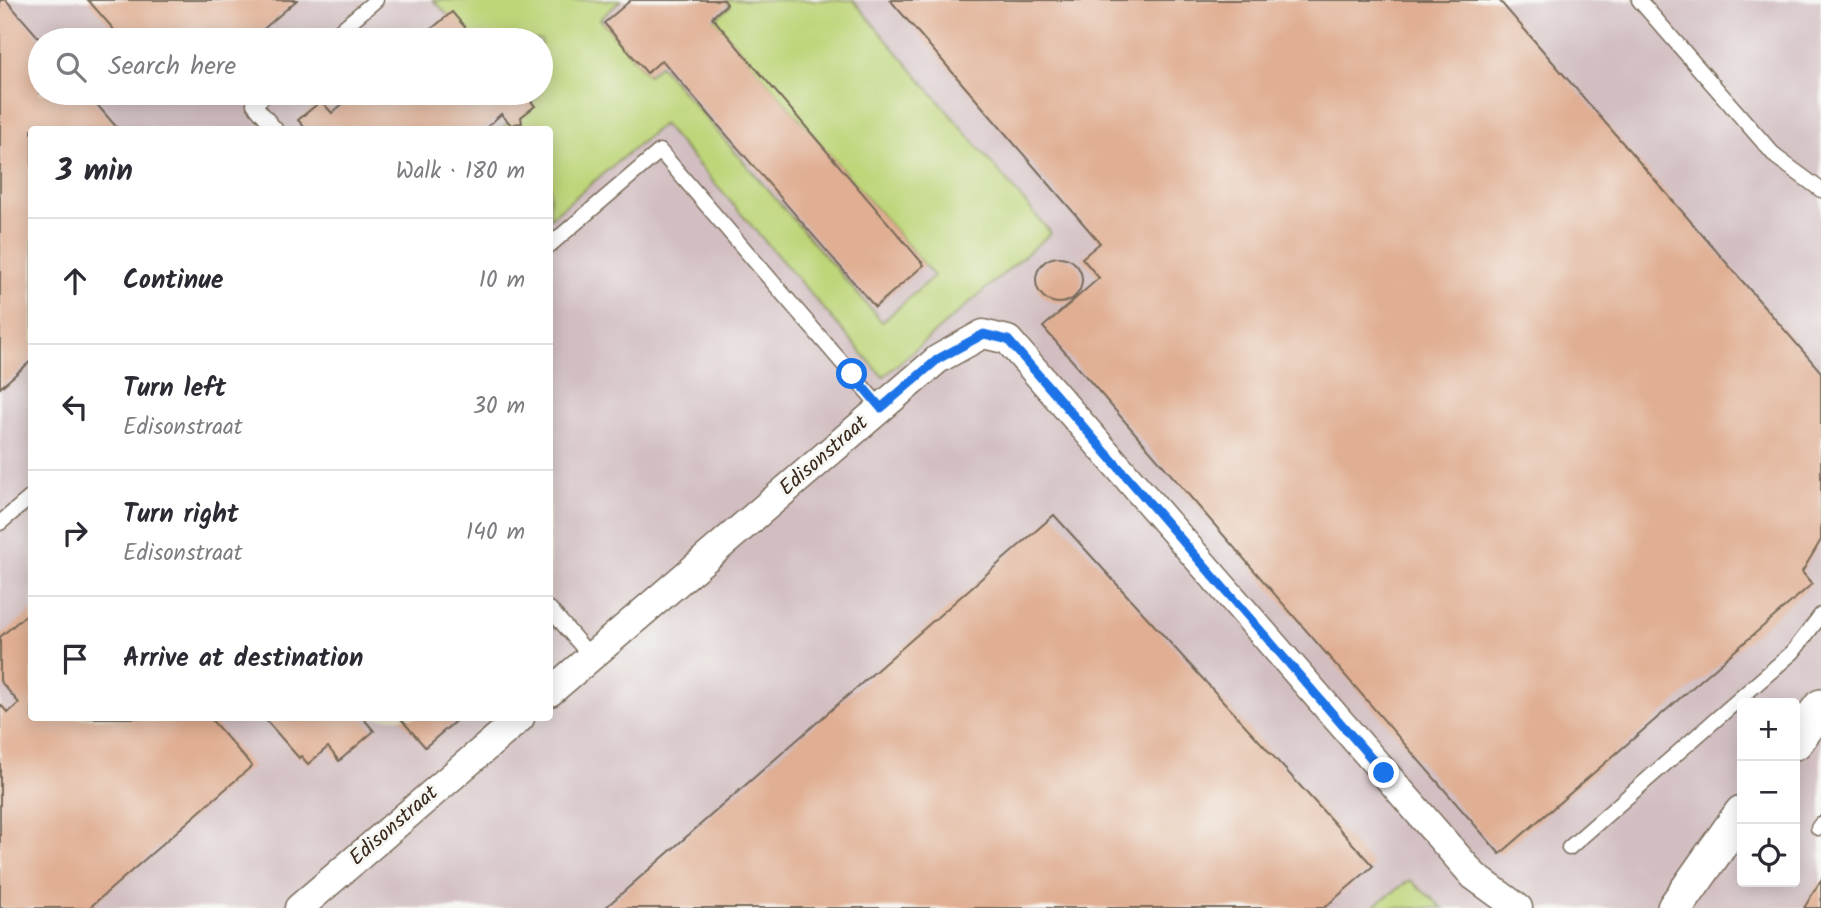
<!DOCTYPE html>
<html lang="en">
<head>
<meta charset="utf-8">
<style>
  body { margin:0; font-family:Kalam,sans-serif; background:#f7f7f7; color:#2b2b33 }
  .controls { position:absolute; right:21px; bottom:21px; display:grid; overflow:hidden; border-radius:7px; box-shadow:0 4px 18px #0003 }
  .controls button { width:63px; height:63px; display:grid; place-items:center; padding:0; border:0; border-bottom:2px solid #e1e1e2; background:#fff; color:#2b2b33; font:35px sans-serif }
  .stop { position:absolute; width:21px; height:21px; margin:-16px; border:5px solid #1a73e8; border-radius:50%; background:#fff }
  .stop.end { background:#1a73e8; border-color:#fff; box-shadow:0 2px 7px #0008 }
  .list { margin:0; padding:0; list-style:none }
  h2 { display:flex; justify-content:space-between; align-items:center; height:91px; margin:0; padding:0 28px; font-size:30px }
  h2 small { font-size:23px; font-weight:400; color:#7c7c81 }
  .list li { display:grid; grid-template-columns:46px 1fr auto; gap:21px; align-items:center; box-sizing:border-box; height:126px; padding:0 28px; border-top:2px solid #e1e1e2 }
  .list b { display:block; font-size:26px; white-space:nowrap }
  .list p { margin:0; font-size:23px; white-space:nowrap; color:#7c7c81 }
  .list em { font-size:23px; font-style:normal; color:#7c7c81 }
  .icon { flex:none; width:38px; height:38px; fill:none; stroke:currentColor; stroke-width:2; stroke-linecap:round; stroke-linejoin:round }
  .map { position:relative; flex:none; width:1821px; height:908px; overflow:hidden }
  .search { position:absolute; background:#fff; box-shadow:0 4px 18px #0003; left:28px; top:28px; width:525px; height:77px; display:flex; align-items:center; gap:18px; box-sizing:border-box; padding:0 24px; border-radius:38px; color:#7c7c81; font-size:26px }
  .panel { position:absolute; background:#fff; box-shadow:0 4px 18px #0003; left:28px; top:126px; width:525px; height:595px; border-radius:7px }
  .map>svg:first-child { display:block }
</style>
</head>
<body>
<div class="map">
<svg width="1821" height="908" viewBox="0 0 1821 908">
  <rect width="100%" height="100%" fill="#f6f6f2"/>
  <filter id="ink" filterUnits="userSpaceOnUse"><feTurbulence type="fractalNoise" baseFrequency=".0143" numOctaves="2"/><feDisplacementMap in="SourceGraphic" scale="14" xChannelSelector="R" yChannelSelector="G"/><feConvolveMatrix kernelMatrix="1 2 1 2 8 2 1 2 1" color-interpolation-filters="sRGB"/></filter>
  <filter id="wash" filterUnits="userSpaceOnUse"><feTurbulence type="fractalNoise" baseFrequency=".00686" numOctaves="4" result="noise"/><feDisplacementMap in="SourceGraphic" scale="28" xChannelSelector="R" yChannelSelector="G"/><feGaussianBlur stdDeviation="1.57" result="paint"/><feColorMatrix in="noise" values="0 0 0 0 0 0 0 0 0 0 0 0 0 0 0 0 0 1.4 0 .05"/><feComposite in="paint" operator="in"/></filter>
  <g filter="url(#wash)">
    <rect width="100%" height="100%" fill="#ede5c9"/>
    <path fill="#d2bec1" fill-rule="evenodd" d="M0,0H1821V908H0ZM40,40H541V93H40ZM32,130H550V718H32ZM1742,703H1795V882H1742Z"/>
    <path fill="#bed579" stroke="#7c804c" stroke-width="2" d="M433,0H621L600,19L648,75L660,65L882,322L934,276L714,20L730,6L726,0H853L1051,233L883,377L663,124L550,218V130L501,129L539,96L536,93H541V40H473Z
      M1410,880L1443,908H1371Z"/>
    <g id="blocks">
      <path fill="#e0ae92" d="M0,0H6L40,39V93H87L119,130H32V360L0,388Z
        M88,0H297L251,40H123Z
        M631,0H724L727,4L712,17L924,265L875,307L662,60L647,73L604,23Z
        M890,0H1499L1821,372V540L1802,572L1812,584L1500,854L1043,327L1099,278L1082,258L1100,243Z
        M452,12L476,40H416L428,30L429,31Z
        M355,93H527L525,94L535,106L521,117L522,123L514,124L512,126L501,114L484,130H307L298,120L321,101L332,113Z
        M1036 280a23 23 0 1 1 46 0a23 23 0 1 1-46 0Z
        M1054,515L1373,866L1324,908H605Z
        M32,610V718H210L252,766L89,908H0V704L8,713L19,703L0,681V637Z
        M264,718H363L374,731L339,761L328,747L308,764L301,756L299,758Z
        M400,718H459L425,747Z
        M1821,880V908H1804Z"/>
    </g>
  </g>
  <g filter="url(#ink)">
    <use href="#blocks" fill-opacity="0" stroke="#796b5a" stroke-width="2"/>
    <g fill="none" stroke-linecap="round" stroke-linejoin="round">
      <defs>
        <path id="service" d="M1639,0L1776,157L1821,190
          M329,40L376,0
          M268,93L254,104L276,130
          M550,245L660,151L881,408
          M0,523L32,496
          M550,609L591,657
          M1818,828L1821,824
          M1569,848L1793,652L1821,615"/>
        <path id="minor" d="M550,692L938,359L983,334L1008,340L1474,876L1518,908
          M299,908L520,718"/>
        <path id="tertiary" d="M1795,742L1821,707
          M1675,908L1742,813"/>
      </defs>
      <use href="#service" stroke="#796b5a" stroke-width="17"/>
      <use href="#minor" stroke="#796b5a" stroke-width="31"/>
      <use href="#tertiary" stroke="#796b5a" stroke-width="38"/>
      <use href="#service" stroke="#fff" stroke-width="14"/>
      <use href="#minor" stroke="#fff" stroke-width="28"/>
      <use href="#tertiary" stroke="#fff" stroke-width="35"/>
    </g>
  </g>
  <g fill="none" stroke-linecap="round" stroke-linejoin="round" filter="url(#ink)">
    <path stroke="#1a73e8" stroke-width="9" d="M852,374L881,408L938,359L984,334L1008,340L1384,773"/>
  </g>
  <g text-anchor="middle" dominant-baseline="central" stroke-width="6" stroke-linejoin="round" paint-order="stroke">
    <g font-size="21" fill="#3b2a1e" stroke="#f6f6f2">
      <text transform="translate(824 456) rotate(-41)">Edisonstraat</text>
      <text transform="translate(394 826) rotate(-41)">Edisonstraat</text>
    </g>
  </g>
</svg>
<div class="controls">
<button>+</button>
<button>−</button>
<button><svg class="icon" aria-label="locate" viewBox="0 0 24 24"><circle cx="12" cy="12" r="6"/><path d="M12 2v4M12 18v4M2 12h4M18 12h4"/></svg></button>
</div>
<div class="stop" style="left:852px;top:374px"></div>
<div class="stop end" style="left:1384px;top:773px"></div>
<div class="search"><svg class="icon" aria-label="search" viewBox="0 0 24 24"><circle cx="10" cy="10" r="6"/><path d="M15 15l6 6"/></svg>Search here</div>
<section class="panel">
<h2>3 min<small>Walk · 180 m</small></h2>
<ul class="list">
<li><svg class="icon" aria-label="ahead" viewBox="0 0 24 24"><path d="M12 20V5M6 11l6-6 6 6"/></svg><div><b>Continue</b></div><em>10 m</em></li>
<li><svg class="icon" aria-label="left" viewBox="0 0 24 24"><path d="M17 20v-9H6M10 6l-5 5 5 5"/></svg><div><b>Turn left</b><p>Edisonstraat</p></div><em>30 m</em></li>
<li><svg class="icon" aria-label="right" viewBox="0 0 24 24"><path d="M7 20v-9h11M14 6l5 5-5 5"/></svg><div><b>Turn right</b><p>Edisonstraat</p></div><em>140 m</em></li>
<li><svg class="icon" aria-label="arrive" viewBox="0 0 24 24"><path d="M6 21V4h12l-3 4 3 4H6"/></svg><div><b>Arrive at destination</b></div></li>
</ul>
</section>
</div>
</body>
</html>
